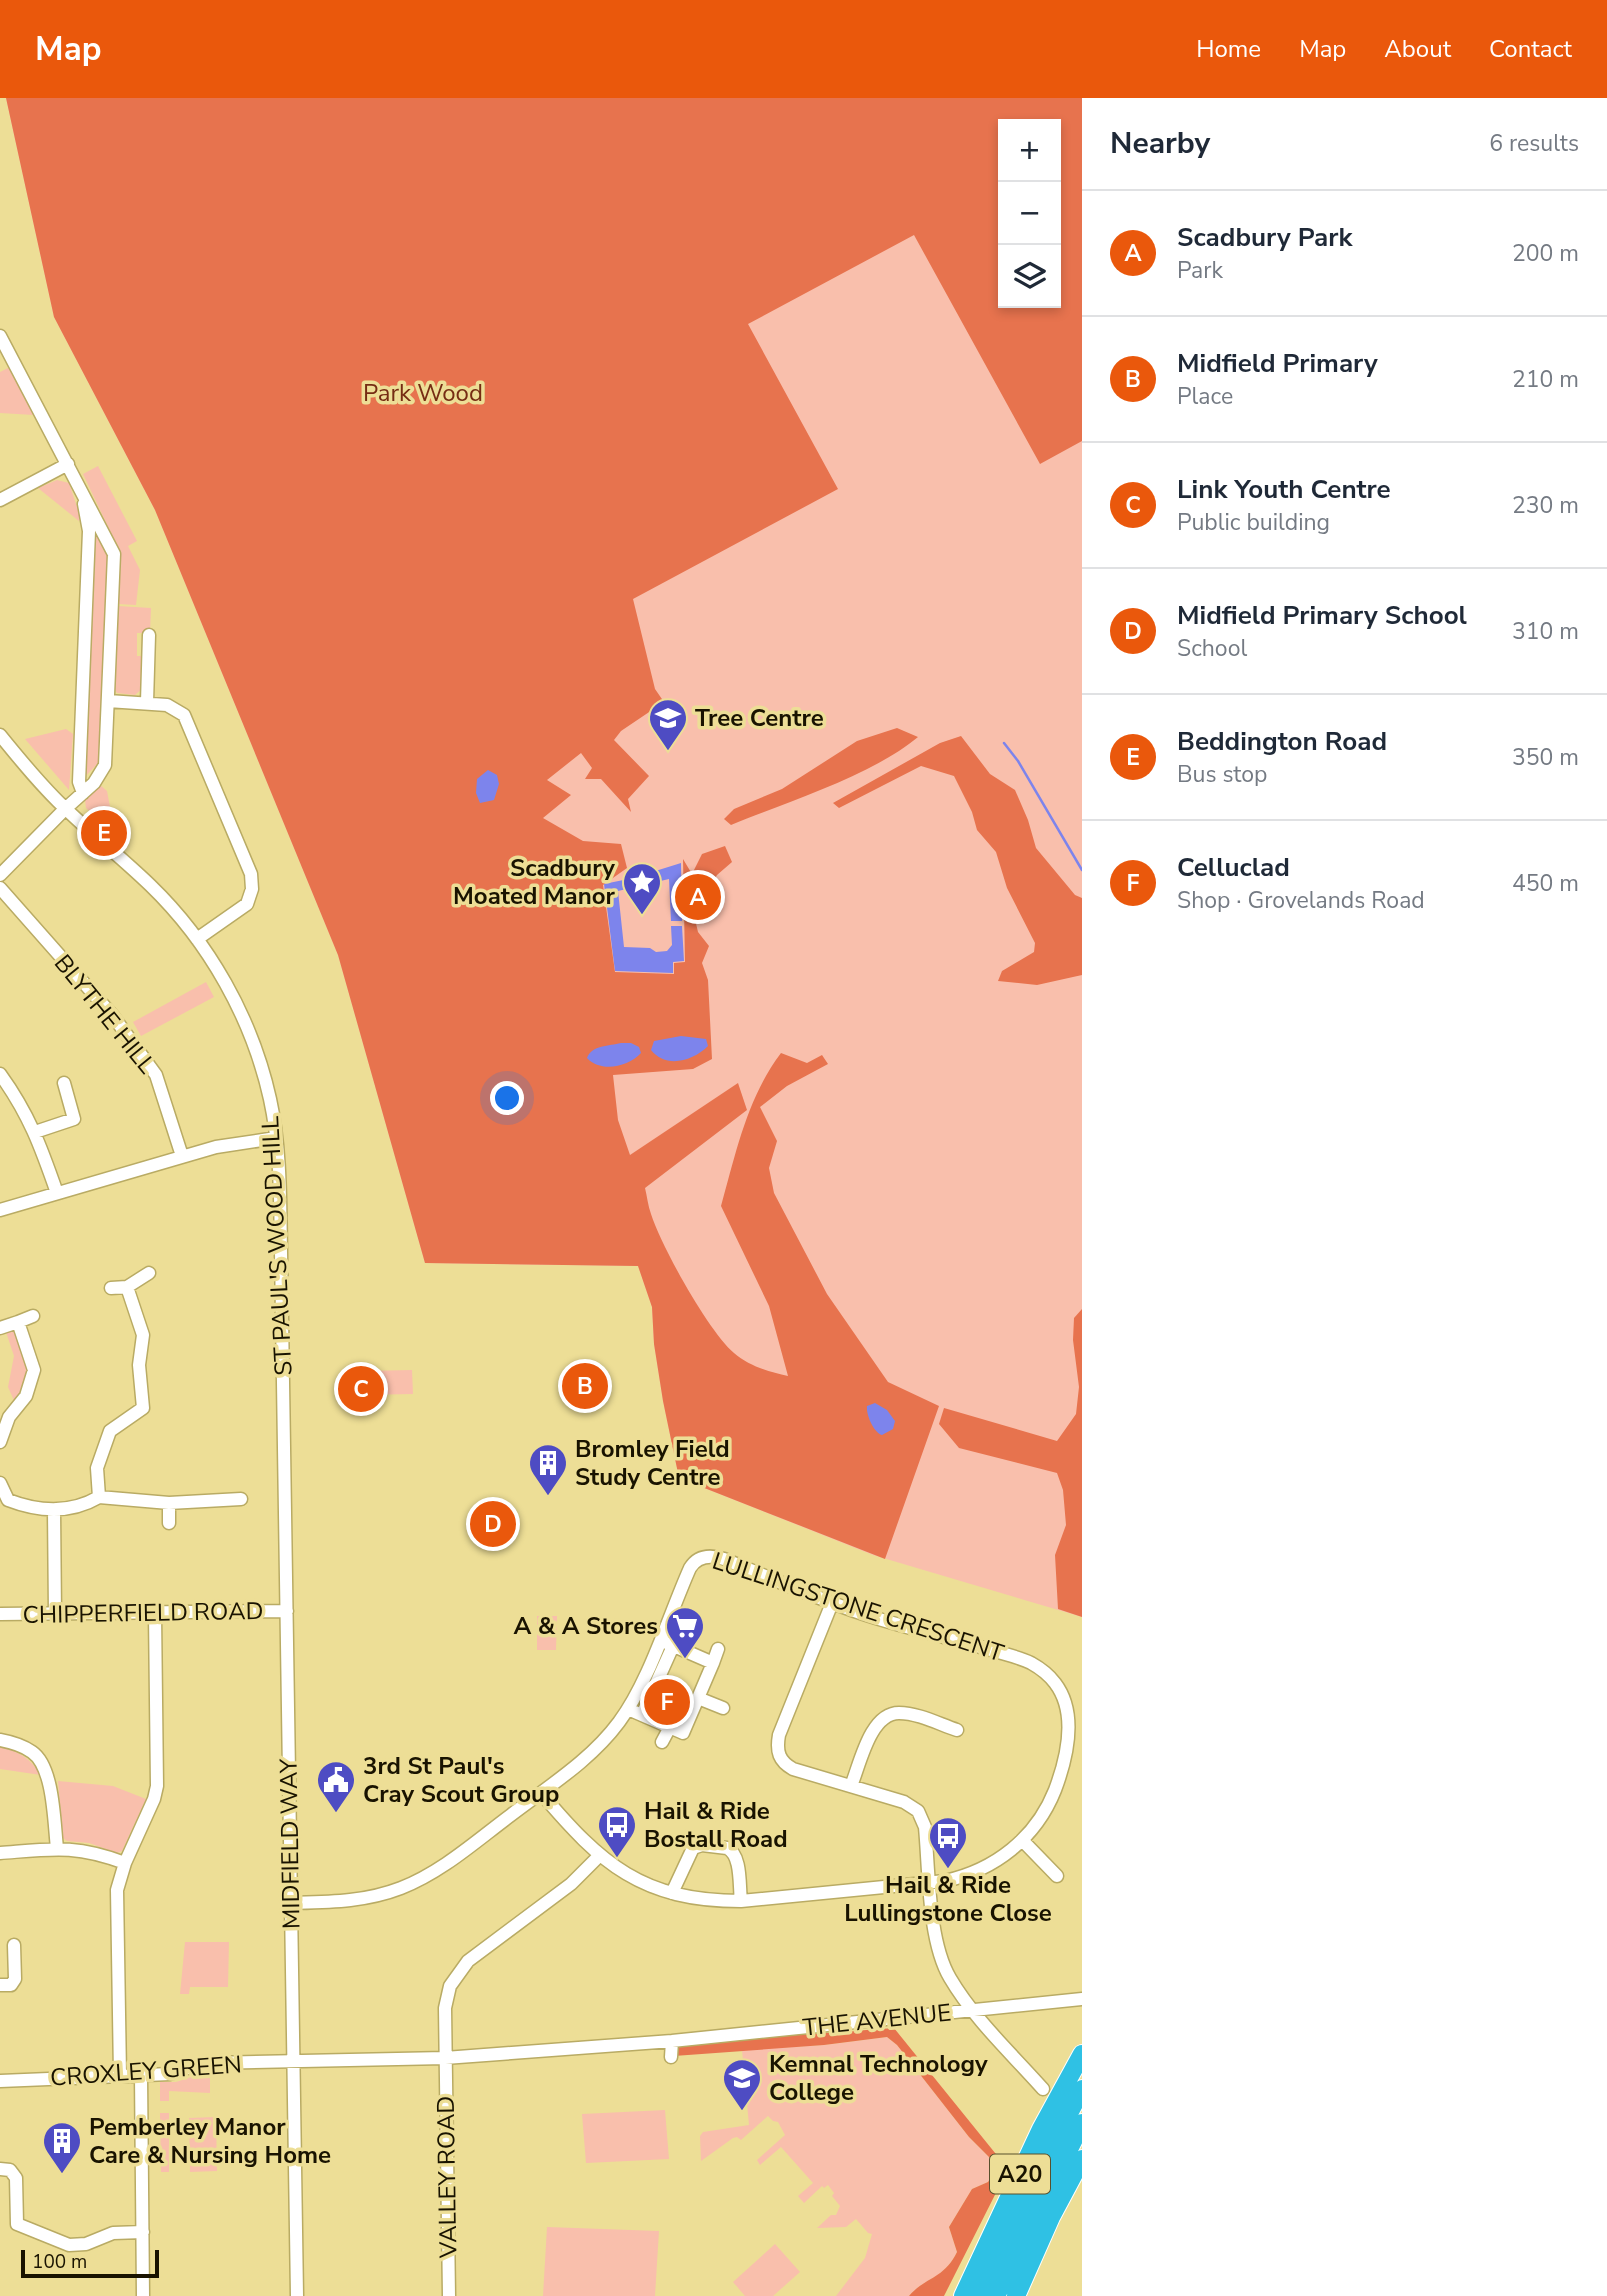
<!DOCTYPE html>
<html lang="en">
<head>
<meta charset="utf-8">
<style>
  body { margin:0; font-family:"Nunito Sans",sans-serif; background:#f6f6f7; color:#1f2937 }
  .controls { position:absolute; right:21px; top:21px; display:grid; overflow:hidden; border-radius:0px; box-shadow:0 4px 10px #0003 }
  .controls button { width:63px; height:63px; display:grid; place-items:center; padding:0; border:0; border-bottom:2px solid #e0e1e3; background:#fff; color:#1f2937; font:35px sans-serif }
  .scale { position:absolute; left:21px; bottom:18px; width:138px; box-sizing:border-box; padding-left:7px; border:4px solid #191300; border-top:0; font-size:19px; line-height:24px; white-space:nowrap; color:#191300; -webkit-text-stroke:5px #edde96; paint-order:stroke }
  .you { position:absolute; left:508px; top:1001px; width:24px; height:24px; margin:-18px; border:5px solid #fff; border-radius:50%; background:#1a73e8; box-shadow:0 0 0 10px #1a73e833 }
  .badge { display:grid; place-items:center; width:46px; height:46px; border-radius:50%; background:#ea580c; color:#fff; font-size:23px; font-weight:700 }
  .pin { position:absolute; translate:-50% -50%; border:4px solid #fff; box-shadow:0 2px 7px #0006 }
  .list { margin:0; padding:0; list-style:none }
  h2 { display:flex; justify-content:space-between; align-items:center; height:91px; margin:0; padding:0 28px; font-size:30px }
  h2 small { font-size:23px; font-weight:400; color:#747a83 }
  .list li { display:grid; grid-template-columns:46px 1fr auto; gap:21px; align-items:center; box-sizing:border-box; height:126px; padding:0 28px; border-top:2px solid #e0e1e3 }
  .list b { display:block; font-size:26px; white-space:nowrap }
  .list p { margin:0; font-size:23px; white-space:nowrap; color:#747a83 }
  .list em { font-size:23px; font-style:normal; color:#747a83 }
  .icon { flex:none; width:38px; height:38px; fill:none; stroke:currentColor; stroke-width:2; stroke-linecap:round; stroke-linejoin:round }
  .map { position:relative; flex:none; width:1082px; height:2198px; overflow:hidden }
  header { display:flex; align-items:center; gap:42px; box-sizing:border-box; height:98px; padding:0 35px; background:#ea580c; color:#fff }
  header strong { font-size:33px }
  nav { display:flex; gap:38px; margin-inline-start:auto; font-size:24px }
  main { display:flex }
  aside { flex:1; background:#fff }
  .map>svg:first-child { display:block }
</style>
</head>
<body>
<header>
<strong>Map</strong>
<nav><a>Home</a><a>Map</a><a>About</a><a>Contact</a></nav>
</header>
<main>
<div class="map">
<svg width="1082" height="2198" viewBox="0 0 1082 2198">
  <rect width="100%" height="100%" fill="#edde96"/>
  <path fill="#f9bfac" fill-rule="evenodd" d="M6,0H1082V1519L873,1457L679,1380L663,1303L654,1246L652,1209L638,1168L425,1165L338,857L155,412L54,219ZM1003,26H1056V205H1003Z
    M10,269L34,317L0,315V274Z
    M98,368L137,443L128,448L140,472L136,507L118,506L119,452L83,376Z
    M57,382L69,385L79,415V423L38,390Z
    M91,417L110,456L99,664L82,682Z
    M118,508L151,510L150,535H137V558H145L143,590L135,597L117,595L115,592Z
    M66,631L73,636L69,692L25,641Z
    M100,687L107,693L112,719L105,726L86,710L85,702Z
    M206,884L214,899L141,938L133,924Z
    M13,1232L18,1235L30,1273L16,1307L8,1289L14,1258L6,1234Z
    M412,1272L413,1296L364,1297L363,1273Z
    M537,1518H557L556,1552H537Z
    M0,1649C19,1653 31,1661 41,1677L0,1671Z
    M58,1683L113,1688L146,1701L122,1753L117,1755L89,1745L67,1743L63,1740Z
    M185,1844H229L228,1889H190L189,1896H180Z
    M887,1939L897,1947L969,2039L998,2068L988,2084L972,2091L949,2129L957,2154C944,2181 925,2180 909,2198H836L865,2160L872,2136L868,2135L856,2121L846,2129L817,2130L831,2117H836L840,2108L832,2098L834,2095L828,2087L824,2090L822,2088L804,2105L798,2098L813,2085L781,2049L760,2067L757,2062L785,2037L778,2024L773,2023L768,2018L741,2042L737,2039L733,2040L701,2063L700,2038L703,2034L749,2027L742,1952L824,1947Z
    M210,1973V1995L169,1993V2003H160V1984H176Z
    M665,2012L669,2061L586,2065L582,2016Z
    M160,2015H169V2074H161Z
    M216,2019L217,2073L190,2074L189,2020Z
    M547,2129L659,2133L655,2198H543Z
    M775,2146L800,2174L773,2198H745L733,2184Z"/>
  <path fill="#e7734e" fill-rule="evenodd" d="M6,0H1082V343L1040,366L914,137L748,226L838,391L633,501L655,591L664,604L621,633L614,642L649,678L628,701L631,714L601,681H585L592,670L581,655L547,682L571,697L543,720L583,743L621,746L627,770L603,787L615,874L674,876V865L685,864L683,761L692,776L702,756L725,748L732,764L717,777L694,817L698,834L709,848L702,865L708,882L712,961L693,971L613,977L618,1022L630,1057L738,985L747,1012L645,1090C647,1098 648,1108 651,1116C661,1148 709,1234 734,1255C749,1268 769,1274 788,1278L769,1208L721,1108C736,1055 747,1000 781,955L807,965L822,957L828,966L787,988L760,1009L777,1043L769,1070L774,1095L827,1196L888,1284L939,1308L885,1461L679,1380L663,1303L654,1246L652,1209L638,1168L425,1165L338,857L155,412L54,219ZM1003,26H1056V205H1003Z
    M897,630L918,639C873,677 787,704 731,727L724,721L734,711L782,691L857,643Z
    M961,638L990,676L1015,692L1028,722L1036,750L1075,797L1082,800V877L1037,887L998,883L1002,873L1034,854L1035,845L1007,790L996,754L977,732L972,714L954,678L921,668L839,710L833,705L940,645Z
    M1082,1211V1519L1058,1511L1055,1457L1066,1427L1063,1392L1057,1375L959,1350L939,1326L944,1310L1057,1343L1076,1316L1079,1289L1073,1242L1074,1220Z
    M894,1930L1008,2071L944,2198H909C925,2179 944,2181 957,2154L949,2129L972,2091L988,2084L998,2068L969,2039L897,1947L887,1939L824,1947L674,1958V1946Z"/>
  <path fill="#7d84ec" d="M488,672L497,677L499,686L494,702L480,705L476,695L477,681Z
    M681,765L682,823H671L669,781L618,793L624,849L650,850L656,854L667,853L672,847L671,828H682L684,863L673,864V875L615,873L604,786L633,780Z
    M681,938L706,941L708,948C693,963 666,971 651,952L654,943Z
    M621,945H631L639,949L641,955C628,969 601,975 587,960C592,947 609,948 621,945Z
    M875,1305L887,1312L895,1323L893,1331L882,1337C873,1334 866,1316 867,1308Z"/>
  <g fill="none" stroke-linecap="round" stroke-linejoin="round">
    <path stroke="#7d84ec" stroke-width="2.5" d="M1004,645L1018,663L1082,772"/>
    <defs>
      <path id="minor" d="M0,238L114,456L105,667L94,685L65,711L0,777
        M0,402L68,366
        M108,603L167,607L184,617L251,776L252,791L247,806L197,841
        M147,604L149,537
        M0,637C21,663 43,690 67,712C94,738 123,761 150,787C209,844 252,920 270,1001C281,1051 280,1103 281,1154L297,2198
        M83,695L79,684L89,433L84,406
        M0,790L113,918L156,977L182,1058
        M0,976C29,1016 41,1049 57,1095
        M35,1034L74,1021L64,985
        M0,1112L216,1049L276,1040
        M111,1190L127,1189L149,1175
        M0,1230L18,1224
        M0,1344L9,1319L26,1298L34,1272L18,1224L33,1218
        M0,1385L8,1402C39,1414 70,1416 99,1399L97,1370L110,1333L143,1310L139,1267L143,1237L127,1189
        M99,1399L169,1405L241,1401
        M169,1405V1425
        M54,1412L55,1516
        M832,1505L779,1637C776,1654 779,1663 793,1671L904,1704L918,1713L925,1729C929,1772 928,1843 950,1880C974,1921 1012,1956 1043,1991
        M0,1516L287,1513
        M667,1545L713,1565L718,1551
        M698,1600L723,1610
        M628,1611L683,1635L713,1565
        M642,1617L673,1548
        M0,1642C11,1644 22,1647 32,1654C54,1669 54,1725 57,1750
        M662,1644L670,1629
        M851,1688C860,1666 870,1615 899,1615C918,1615 939,1626 957,1632
        M1022,1742L1057,1778
        M0,1755C51,1751 75,1746 125,1765
        M672,1795L693,1750L702,1747L727,1750C742,1757 739,1788 741,1803
        M291,1805C329,1804 365,1804 401,1790C442,1774 476,1743 511,1717C549,1688 591,1662 619,1624C649,1584 669,1517 690,1470C698,1457 711,1457 724,1461C770,1480 816,1500 863,1516C905,1530 948,1539 991,1552C1004,1556 1019,1559 1031,1565C1040,1570 1049,1577 1055,1585C1078,1615 1067,1660 1055,1692C1036,1740 995,1772 945,1783L741,1803C642,1803 601,1766 541,1695
        M0,1887H11L15,1881L14,1847
        M671,1959L672,1943
        M120,1977L117,1792L125,1765L154,1701L157,1688L155,1516
        M141,1977L143,2198
        M0,1983L170,1976L196,1967L210,1965L445,1960L672,1943L1082,1901
        M0,2071L10,2072L16,2080L17,2126L69,2147L86,2146L113,2135L143,2134
        M449,2198L445,1910L450,1888L468,1863L571,1786L599,1758"/>
      <path id="highway" d="M963,2198L1041,2031L1082,1956
        M979,2198L1051,2049L1082,1991
        M996,2198L1082,2025
        M1016,2198L1051,2119L1082,2061"/>
    </defs>
    <use href="#minor" stroke="#b9ab64" stroke-width="15"/>
    <use href="#highway" stroke="#fff" stroke-width="20"/>
    <use href="#minor" stroke="#fff" stroke-width="12"/>
    <use href="#highway" stroke="#2fc1e4" stroke-width="18"/>
  </g>
  <defs>
    <symbol id="university-pin" viewBox="-11 -11 22 30"><path d="M0 17L-7.5 6A9.5 9.5 0 1 1 7.5 6Z" fill="#4e4cc3" stroke="#edde96"/><path d="M0-5L7-2L0 1L-7-2ZM-4 1L0 2.5L4 1V4Q0 6-4 4Z" fill="#fff"/></symbol>
    <symbol id="sight-pin" viewBox="-11 -11 22 30"><path d="M0 17L-7.5 6A9.5 9.5 0 1 1 7.5 6Z" fill="#4e4cc3" stroke="#edde96"/><path d="M0-6L1.8-2.2L6-1.7L2.9 1.2L3.7 5.4L0 3.3L-3.7 5.4L-2.9 1.2L-6-1.7L-1.8-2.2Z" fill="#fff"/></symbol>
    <symbol id="building-pin" viewBox="-11 -11 22 30"><path d="M0 17L-7.5 6A9.5 9.5 0 1 1 7.5 6Z" fill="#4e4cc3" stroke="#edde96"/><path d="M-4-6H4V6H1V3H-1V6H-4ZM-2.5-4.3h1.7v1.8h-1.7ZM.8-4.3h1.7v1.8H.8ZM-2.5-1h1.7V.8h-1.7ZM.8-1h1.7V.8H.8Z" fill="#fff"/></symbol>
    <symbol id="supermarket-pin" viewBox="-11 -11 22 30"><path d="M0 17L-7.5 6A9.5 9.5 0 1 1 7.5 6Z" fill="#4e4cc3" stroke="#edde96"/><path d="M-6-5.5h2.5l.6 2H6L4.5 2H-2.5L-4.4-4H-6ZM-1.5 3.2a1.3 1.3 0 1 0 .1 0ZM3 3.2a1.3 1.3 0 1 0 .1 0Z" fill="#fff"/></symbol>
    <symbol id="civic-pin" viewBox="-11 -11 22 30"><path d="M0 17L-7.5 6A9.5 9.5 0 1 1 7.5 6Z" fill="#4e4cc3" stroke="#edde96"/><path d="M-.6-6.5H3V-4.5H.6V-3L4-1V1h2V6H-6V1h2V-1L-.6-3ZM-1.2 2.5V6h2.4V2.5Z" fill="#fff"/></symbol>
    <symbol id="bus-pin" viewBox="-11 -11 22 30"><path d="M0 17L-7.5 6A9.5 9.5 0 1 1 7.5 6Z" fill="#4e4cc3" stroke="#edde96"/><path d="M-5-6H5V4H4V6H2V4H-2V6H-4V4H-5ZM-3.5-4V0h7V-4ZM-3.5 1.2v1.5H-2V1.2ZM2 1.2v1.5H3.5V1.2Z" fill="#fff"/></symbol>
    <symbol id="school-pin" viewBox="-11 -11 22 30"><path d="M0 17L-7.5 6A9.5 9.5 0 1 1 7.5 6Z" fill="#4e4cc3" stroke="#edde96"/><path d="M0-5L7-2L0 1L-7-2ZM-4 1L0 2.5L4 1V4Q0 6-4 4Z" fill="#fff"/></symbol>
  </defs>
  <g fill-rule="evenodd">
    <use href="#university-pin" x="646" y="598" width="44" height="60"/>
    <use href="#sight-pin" x="620" y="762" width="44" height="60"/>
    <use href="#building-pin" x="526" y="1343" width="44" height="60"/>
    <use href="#supermarket-pin" x="663" y="1506" width="44" height="60"/>
    <use href="#civic-pin" x="314" y="1660" width="44" height="60"/>
    <use href="#bus-pin" x="595" y="1705" width="44" height="60"/>
    <use href="#bus-pin" x="926" y="1716" width="44" height="60"/>
    <use href="#school-pin" x="720" y="1958" width="44" height="60"/>
    <use href="#building-pin" x="40" y="2021" width="44" height="60"/>
  </g>
  <g text-anchor="middle" dominant-baseline="central" stroke-width="7" stroke-linejoin="round" paint-order="stroke">
    <rect fill="#edde96" stroke="#59502d" stroke-width="2" x="990" y="2056.5" width="60" height="39" rx="5"/>
    <g font-size="23" font-weight="bold" fill="#191300">
      <text x="1020" y="2076">A20</text>
    </g>
    <g font-size="24" fill="#762c13" stroke="#edde96">
      <text x="423" y="295">Park Wood</text>
    </g>
    <g font-size="24" font-weight="bold" fill="#191300" stroke="#edde96" text-anchor="start">
      <text x="695" y="620">Tree Centre</text>
      <text x="615" y="770" text-anchor="end">Scadbury<tspan x="615" dy="28">Moated Manor</tspan></text>
      <text x="575" y="1351">Bromley Field<tspan x="575" dy="28">Study Centre</tspan></text>
      <text x="658" y="1528" text-anchor="end">A &amp; A Stores</text>
      <text x="363" y="1668">3rd St Paul's<tspan x="363" dy="28">Cray Scout Group</tspan></text>
      <text x="644" y="1713">Hail &amp; Ride<tspan x="644" dy="28">Bostall Road</tspan></text>
      <text x="948" y="1787" text-anchor="middle">Hail &amp; Ride<tspan x="948" dy="28">Lullingstone Close</tspan></text>
      <text x="769" y="1966">Kemnal Technology<tspan x="769" dy="28">College</tspan></text>
      <text x="89" y="2029">Pemberley Manor<tspan x="89" dy="28">Care &amp; Nursing Home</tspan></text>
    </g>
    <g font-size="24" fill="#191300" stroke="#edde96">
      <text transform="translate(105 916) rotate(51)">BLYTHE HILL</text>
      <text transform="translate(277 1148) rotate(-93)">ST PAUL'S WOOD HILL</text>
      <text transform="translate(858 1509) rotate(18)">LULLINGSTONE CRESCENT</text>
      <text transform="translate(143 1515) rotate(-1)">CHIPPERFIELD ROAD</text>
      <text transform="translate(290 1746) rotate(-91)">MIDFIELD WAY</text>
      <text transform="translate(877 1922) rotate(-6)">THE AVENUE</text>
      <text transform="translate(146 1973) rotate(-4)">CROXLEY GREEN</text>
      <text transform="translate(447 2079) rotate(-91)">VALLEY ROAD</text>
    </g>
  </g>
</svg>
<div class="controls">
<button>+</button>
<button>−</button>
<button><svg class="icon" aria-label="layers" viewBox="0 0 24 24"><path d="M12 4l9 5-9 5-9-5zM3 14l9 5 9-5"/></svg></button>
</div>
<div class="scale">100 m</div>
<div class="you"></div>
<div class="pin badge" style="left:698px;top:799px">A</div>
<div class="pin badge" style="left:585px;top:1288px">B</div>
<div class="pin badge" style="left:361px;top:1291px">C</div>
<div class="pin badge" style="left:493px;top:1426px">D</div>
<div class="pin badge" style="left:104px;top:735px">E</div>
<div class="pin badge" style="left:667px;top:1604px">F</div>
</div>
<aside>
<h2>Nearby<small>6 results</small></h2>
<ul class="list">
<li><span class="badge">A</span><div><b>Scadbury Park</b><p>Park</p></div><em>200 m</em></li>
<li><span class="badge">B</span><div><b>Midfield Primary</b><p>Place</p></div><em>210 m</em></li>
<li><span class="badge">C</span><div><b>Link Youth Centre</b><p>Public building</p></div><em>230 m</em></li>
<li><span class="badge">D</span><div><b>Midfield Primary School</b><p>School</p></div><em>310 m</em></li>
<li><span class="badge">E</span><div><b>Beddington Road</b><p>Bus stop</p></div><em>350 m</em></li>
<li><span class="badge">F</span><div><b>Celluclad</b><p>Shop · Grovelands Road</p></div><em>450 m</em></li>
</ul>
</aside>
</main>
</body>
</html>
